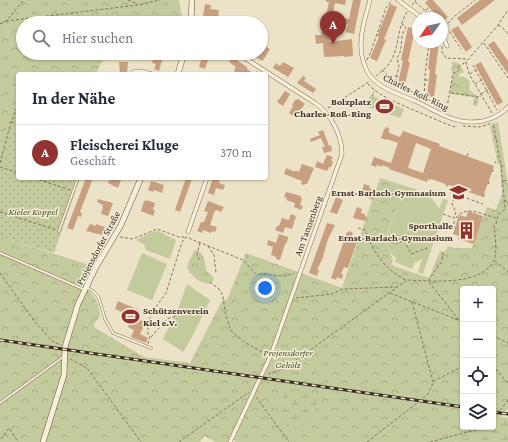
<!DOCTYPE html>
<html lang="de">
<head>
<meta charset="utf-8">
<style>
  body { margin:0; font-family:"Crimson Pro",serif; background:#f2f2f3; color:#1f2937 }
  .controls { position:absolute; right:12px; bottom:12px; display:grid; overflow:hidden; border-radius:4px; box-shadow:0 1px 3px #0004 }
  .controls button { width:36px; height:36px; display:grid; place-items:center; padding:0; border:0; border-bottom:1px solid #e0e1e3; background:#fff; color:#1f2937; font:20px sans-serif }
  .compass { position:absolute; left:412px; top:12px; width:36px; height:36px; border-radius:50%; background:#fff; box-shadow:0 1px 3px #0004; rotate:236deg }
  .you { position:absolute; left:265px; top:288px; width:14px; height:14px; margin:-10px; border:3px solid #fff; border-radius:50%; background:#1a73e8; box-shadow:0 0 0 6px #1a73e833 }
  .badge { display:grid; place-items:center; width:26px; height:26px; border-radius:50%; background:#933331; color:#fff; font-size:13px; font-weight:700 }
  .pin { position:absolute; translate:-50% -33px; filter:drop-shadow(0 1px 2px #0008) }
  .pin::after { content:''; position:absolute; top:21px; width:14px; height:12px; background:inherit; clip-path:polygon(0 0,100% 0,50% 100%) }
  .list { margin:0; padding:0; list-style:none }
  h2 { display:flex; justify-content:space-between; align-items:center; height:52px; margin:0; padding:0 16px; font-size:17px }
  h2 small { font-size:13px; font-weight:400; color:#747a83 }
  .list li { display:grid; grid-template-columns:26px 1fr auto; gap:12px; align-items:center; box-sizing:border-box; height:56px; padding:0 16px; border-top:1px solid #e0e1e3 }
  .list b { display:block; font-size:15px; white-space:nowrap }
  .list p { margin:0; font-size:13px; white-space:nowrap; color:#747a83 }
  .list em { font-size:13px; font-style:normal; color:#747a83 }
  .icon { flex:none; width:22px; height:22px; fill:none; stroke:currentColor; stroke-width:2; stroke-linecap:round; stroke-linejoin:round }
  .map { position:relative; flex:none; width:508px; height:442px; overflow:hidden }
  .search { position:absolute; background:#fff; box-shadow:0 1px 3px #0004; left:16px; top:16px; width:252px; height:44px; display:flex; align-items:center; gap:10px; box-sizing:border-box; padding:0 14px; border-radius:22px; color:#747a83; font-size:15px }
  .panel { position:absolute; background:#fff; box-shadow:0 1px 3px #0004; left:16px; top:72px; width:252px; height:108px; border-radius:4px }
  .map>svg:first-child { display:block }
</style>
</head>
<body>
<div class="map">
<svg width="508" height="442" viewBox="0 0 508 442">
  <defs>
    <pattern id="forest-crowns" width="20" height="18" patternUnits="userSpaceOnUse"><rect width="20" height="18" fill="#c3ca9c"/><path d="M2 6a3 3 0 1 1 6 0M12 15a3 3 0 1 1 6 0" fill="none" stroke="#a8ae86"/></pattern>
    <pattern id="wetland-marsh" width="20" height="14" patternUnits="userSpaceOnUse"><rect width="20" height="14" fill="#c3ca9c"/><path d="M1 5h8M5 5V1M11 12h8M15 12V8" fill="none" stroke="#a8ae86"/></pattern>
    <pattern id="garden-dots" width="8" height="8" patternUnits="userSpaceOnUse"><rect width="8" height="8" fill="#c3ca9c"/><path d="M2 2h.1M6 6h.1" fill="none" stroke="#a8ae86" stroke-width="1.8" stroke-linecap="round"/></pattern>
  </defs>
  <rect width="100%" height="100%" fill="#ece2c7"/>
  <path fill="#c3ca9c" d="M371,95L404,109L400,118L365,106Z
    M415,193C428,194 434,198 439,209L443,199L448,200L423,274L418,272L422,259L414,263L412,269L395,262L396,258C383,247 388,234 392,220C397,208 400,195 415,193Z
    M158,231L176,240L170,259L146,250L144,244L136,240L152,232Z
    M142,253L167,264L152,300L127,290Z
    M187,284L210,300L192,337L183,352L163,339L179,306Z"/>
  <path fill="url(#forest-crowns)" fill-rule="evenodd" d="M0,0H179L183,23H23V53H110L101,63L96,74H18V101L10,120L0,155Z
    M452,62C460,62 461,66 464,72L459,74V77C465,76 468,78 470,83L469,90L479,97L477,106L473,105L474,98L472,96L467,97L461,95L450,94L453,73L451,69L453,65L451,64Z
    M498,122L508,184V410H506L492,430L454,442H237L231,439L230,442H216L204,436L200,442H0V237L93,266L83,287C95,294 99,303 100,316L94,324V327L144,357L190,363L223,299L227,300L246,253L342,288L380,178L418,190C414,195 407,194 402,199C396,206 386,233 387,241C388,248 391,254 393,260L391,265L429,278L440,251L445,252L448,246L454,248H472L487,207L496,210L502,193L500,165L498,164L490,126ZM463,289H493V427H463Z
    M197,250C205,254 205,263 206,270L214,278L213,281L210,284C200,283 194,278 188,270L187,266L194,251Z"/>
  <path fill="url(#wetland-marsh)" d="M287,389L305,390L313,393L318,405L299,429L289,428L279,415L280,402Z
    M501,417L508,418V442H454L492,430Z"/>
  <path fill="url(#garden-dots)" d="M18,101V178H80L54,253L0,237V155L10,120Z"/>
  <path fill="#c8a080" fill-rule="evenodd" d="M326,0H346L345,5L335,3L332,17L339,18V17L349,19L353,0H361L354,34L346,32L348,24L329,20L326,35H329V42L352,39L353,56L345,57L344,56L324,57L323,43L316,44L315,35H321L324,19L325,20L329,2H326Z
    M428,0H433L448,17L442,22V18H439L425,3Z
    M480,0H495L462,25L457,18Z
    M205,4L211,5L210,9L219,10L218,19L203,17Z
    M390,4L397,7L384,39L386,40L377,61L370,58L379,37L377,36Z
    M458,26L472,47L466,52L451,30Z
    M408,27L415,29L408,62H410L405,85L398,83L403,61L401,60Z
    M494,41L508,61V74L488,45Z
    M431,42H439L435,74L437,75L434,97L427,96L430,70L428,69Z
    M265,46L270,49L264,59L262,61L254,56L255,53H261V48L263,49Z
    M199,53H206L205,55H207L206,59L208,60L205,69L199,67L201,60L197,58Z
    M155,54L163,57L159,71L154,69L156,64L152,63Z
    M232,57L247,67V69L251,72L249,74H239L234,71L236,67L229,62Z
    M119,62H128L127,74H120Z
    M283,62L294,68L288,77L273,68L276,63L280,66Z
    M481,62L503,102L497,105L475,65Z
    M303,76L306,78L304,81L316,89L313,93L297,83Z
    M285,91L290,94L283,106L277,102Z
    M298,99L305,104L295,117L289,113L293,106L292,105L295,100Z
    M386,127L389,128V133L400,137L403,131L440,144L439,146L494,166L483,197L431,179V180L428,179L427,182L389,169L390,168L382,165V167L377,165L376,167L371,165L374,157L391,163L398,143L387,139L386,140L381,138L384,129H385ZM416,143L431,149L423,173L408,168Z
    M323,130L329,146L331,145L332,151L324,153L322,147H325L321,138L311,142L310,139L320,135L318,132Z
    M327,155L333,157L331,160L333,162L331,167H329L327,171L315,167L317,161L323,164Z
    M302,164L314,168L307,184H305L304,185L301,184L302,181L284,174L286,168L295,172V170L299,172Z
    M86,178H93L80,212L82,213L81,217L78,216L73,230L67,228Z
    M110,178H117L121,180L118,188L108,183Z
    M186,178L192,179L180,212L175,210Z
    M213,178H220L219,183L225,185L223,190L216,188L214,195L208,193Z
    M151,181L164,185L162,193L154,190L153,192L148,190Z
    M364,184L370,186L369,188L374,190L373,193H375L373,200L361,195Z
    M286,192L301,196V198H302L300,205L303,206L301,210L294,207L295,203L286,200L287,198L284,197Z
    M336,197L343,200L337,214L330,212Z
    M98,199L113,203L108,216L101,214L103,207H102L103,205L97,202Z
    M146,200L155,203L153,210H155L153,216L141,211L144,201H146Z
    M208,201L224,207L221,212L216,210L214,213L210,225L217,227L215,232L212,231L211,233L203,230L202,233L197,231L201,222H204L208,212L204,211Z
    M357,207L362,209L361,213L365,214V216L367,217L365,221L353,218Z
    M468,211L483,216L474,244L458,239L459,236L453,234L459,215L466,217Z
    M291,214L296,216L292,229L285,227L283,233L275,230L277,226H279L282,218L289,220Z
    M327,223L335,225L328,239L323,257L317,270H319L317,276L309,273Z
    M90,224L96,226V224L105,227L102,235L86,231Z
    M349,231L353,233L351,237L358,239L348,268L344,267L341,274H343L342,279L337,277L336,280L331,278L347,232L348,233Z
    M279,234L288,237V239L286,244H285L280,260L276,259V257L271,255L273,247L267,245L268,240L276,243Z
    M118,301L139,310L138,319L146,322L140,334L148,338L146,343L131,337L134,330L128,327L129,324L120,320L124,313L115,309Z"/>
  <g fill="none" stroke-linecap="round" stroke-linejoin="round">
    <defs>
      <path id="lane" d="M133,71H144L154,74
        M59,231L78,178
        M0,253L83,289
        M87,287L94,292L99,298L105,319L113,333L151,348
        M0,403L63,357"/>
      <path id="street" d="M370,0C364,21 356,45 365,66C367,73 373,80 380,85C389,91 402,96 413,100C431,108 452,123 472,122C485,122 499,117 508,107
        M398,0L422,18
        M442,35L447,46
        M188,232L207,178
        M230,442L271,355L342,154C342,135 331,114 315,103L237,53"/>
      <path id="secondary" d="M191,23L192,0
        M178,74L184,53
        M43,442L64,375L65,347L78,304L96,267L121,225L141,178"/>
    </defs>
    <use href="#lane" stroke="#87755e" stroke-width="3"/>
    <use href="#street" stroke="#87755e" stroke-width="4.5"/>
    <use href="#secondary" stroke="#695641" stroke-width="6"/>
    <path stroke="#87755e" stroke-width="1" stroke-dasharray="3 2" stroke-linecap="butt" d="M128,0L138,4
      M415,2L434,18
      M412,5L416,0
      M426,10L429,7
      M435,18L437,16
      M6,21L138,5L160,0
      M0,24L6,21L24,0
      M442,25L450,32L461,49
      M498,25L502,27L508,34
      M444,27L455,16L475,0
      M484,43L508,78
      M442,46V52L446,58L467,59
      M367,60L370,54L386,8L392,0
      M473,65L497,110
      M382,70L388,75L399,77
      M255,74L257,71
      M470,74L477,69
      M376,76C382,71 390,65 393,57C399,43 398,26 407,12
      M425,80H429
      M368,84C380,97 396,102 411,109C426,115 440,122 455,127L457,125
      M475,84L483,79
      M394,87L399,66L397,58C402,51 401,45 402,37C402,34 405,30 406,27L402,24
      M451,93L479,97L481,96
      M481,94L488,90
      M372,96L375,91
      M424,101L425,76L429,42
      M328,108L369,82
      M446,113L453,73L457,72L459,70V66L466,62
      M492,113L469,74L466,62L498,25L508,10
      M11,122L18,124
      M463,126L479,127L493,123
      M467,156L469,151
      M0,163L11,122L18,105
      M495,163L496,161
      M0,167L18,173
      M492,172L494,168
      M34,178L70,190
      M503,181L508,180
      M446,184L454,197
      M488,184L490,180
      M455,193L456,188
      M483,197L486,193
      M505,200L508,204
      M0,212L57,230
      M443,214L454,218L456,212L452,204L455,194L483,204
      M456,218C466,204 482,215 497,218
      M455,227H453L455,219
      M358,228L365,230C373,252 385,270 406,280
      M120,237L133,239L157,229L179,237H185
      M391,242L396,244L404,240L411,254L427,248
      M208,246L214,255L216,273
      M443,252L442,261L428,281L463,325
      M199,260L197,254L200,243
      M495,261L508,272
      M0,273L35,322L53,342L61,345
      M210,282L219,289L223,296L225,312L231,331L246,343L266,354
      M390,293L463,322
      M296,298L332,294L343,289L396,287
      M412,302L433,382
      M493,336L508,343
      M151,337L167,319L177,315
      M148,344L150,338L148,334V322L155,308L166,293L182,242L186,237L243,260L256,274L285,276L291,274H294
      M70,359L87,368L141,442
      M493,365L508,384
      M268,374L284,369L407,280C431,281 479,286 493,262C498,255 495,234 494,225L496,224L498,215L505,209L501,165L493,123
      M256,397L289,442
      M423,398L428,394L434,381L463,366
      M500,410L508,400
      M493,419L496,415
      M1,439L9,428L18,442
      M179,442L249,392
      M367,442L417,403
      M430,442L487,427"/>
    <use href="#lane" stroke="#f7efda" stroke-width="2"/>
    <use href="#street" stroke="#f7efda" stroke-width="3.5"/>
    <use href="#secondary" stroke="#f7efda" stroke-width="5"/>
    <defs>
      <path id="rail" d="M0,340L463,407
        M493,412L508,414"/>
    </defs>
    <use href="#rail" stroke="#382d20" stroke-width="3"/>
    <use href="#rail" stroke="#f4ecd7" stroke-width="1.5" stroke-dasharray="4.5" stroke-linecap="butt"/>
  </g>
  <defs>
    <symbol id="stadium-bare" viewBox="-9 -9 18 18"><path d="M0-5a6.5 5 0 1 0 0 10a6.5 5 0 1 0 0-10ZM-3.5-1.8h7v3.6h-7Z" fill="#933331" stroke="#f4ecd7" stroke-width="2.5" paint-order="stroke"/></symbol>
    <symbol id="school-bare" viewBox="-9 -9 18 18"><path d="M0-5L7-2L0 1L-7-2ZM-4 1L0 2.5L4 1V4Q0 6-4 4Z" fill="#933331" stroke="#f4ecd7" stroke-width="2.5" paint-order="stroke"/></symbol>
    <symbol id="building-bare" viewBox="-9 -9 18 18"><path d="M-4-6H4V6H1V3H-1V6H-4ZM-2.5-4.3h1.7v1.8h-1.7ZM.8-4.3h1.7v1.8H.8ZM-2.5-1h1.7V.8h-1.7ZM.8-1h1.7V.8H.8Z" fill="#933331" stroke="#f4ecd7" stroke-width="2.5" paint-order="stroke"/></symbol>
  </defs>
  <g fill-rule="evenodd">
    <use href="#stadium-bare" x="372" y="94" width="25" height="25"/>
    <use href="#school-bare" x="446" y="180" width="25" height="25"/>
    <use href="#building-bare" x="454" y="218" width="25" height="25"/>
    <use href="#stadium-bare" x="118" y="304" width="25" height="25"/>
  </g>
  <g text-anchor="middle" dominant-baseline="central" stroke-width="3" stroke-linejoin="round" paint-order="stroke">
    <g font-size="10" fill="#382d20" stroke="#f4ecd7">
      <text transform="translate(416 92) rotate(26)">Charles-Roß-Ring</text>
      <text transform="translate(308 226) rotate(-70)">Am Tannenberg</text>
      <text transform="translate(98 248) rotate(-62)">Projensdorfer Straße</text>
    </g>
    <g font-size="10" font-weight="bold" fill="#382d20" stroke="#f4ecd7" text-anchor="end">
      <text x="371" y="101">Bolzplatz<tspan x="371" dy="12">Charles-Roß-Ring</tspan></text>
      <text x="446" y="192">Ernst-Barlach-Gymnasium</text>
      <text x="453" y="225">Sporthalle<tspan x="453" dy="12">Ernst-Barlach-Gymnasium</tspan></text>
      <text x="143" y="310" text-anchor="start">Schützenverein<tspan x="143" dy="12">Kiel e.V.</tspan></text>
    </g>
    <g font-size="10" font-style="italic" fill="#475428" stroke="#f4ecd7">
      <text x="33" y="211">Kieler Koppel</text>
      <text x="288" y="352">Projensdorfer<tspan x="288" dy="12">Gehölz</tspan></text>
    </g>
  </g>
</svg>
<div class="controls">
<button>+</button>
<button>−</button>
<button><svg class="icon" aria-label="locate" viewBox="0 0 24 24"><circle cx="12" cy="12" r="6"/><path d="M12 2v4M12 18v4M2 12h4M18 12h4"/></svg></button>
<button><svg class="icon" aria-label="layers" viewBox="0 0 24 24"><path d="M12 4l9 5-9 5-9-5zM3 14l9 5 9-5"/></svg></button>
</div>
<svg class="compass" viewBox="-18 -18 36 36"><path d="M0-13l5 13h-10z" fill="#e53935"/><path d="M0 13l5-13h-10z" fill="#747a83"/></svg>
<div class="you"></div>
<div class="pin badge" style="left:333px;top:44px">A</div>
<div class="search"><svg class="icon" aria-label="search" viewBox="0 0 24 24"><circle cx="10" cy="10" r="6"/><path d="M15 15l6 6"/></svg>Hier suchen</div>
<section class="panel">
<h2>In der Nähe<small></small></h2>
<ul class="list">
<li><span class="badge">A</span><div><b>Fleischerei Kluge</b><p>Geschäft</p></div><em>370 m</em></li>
</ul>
</section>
</div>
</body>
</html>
